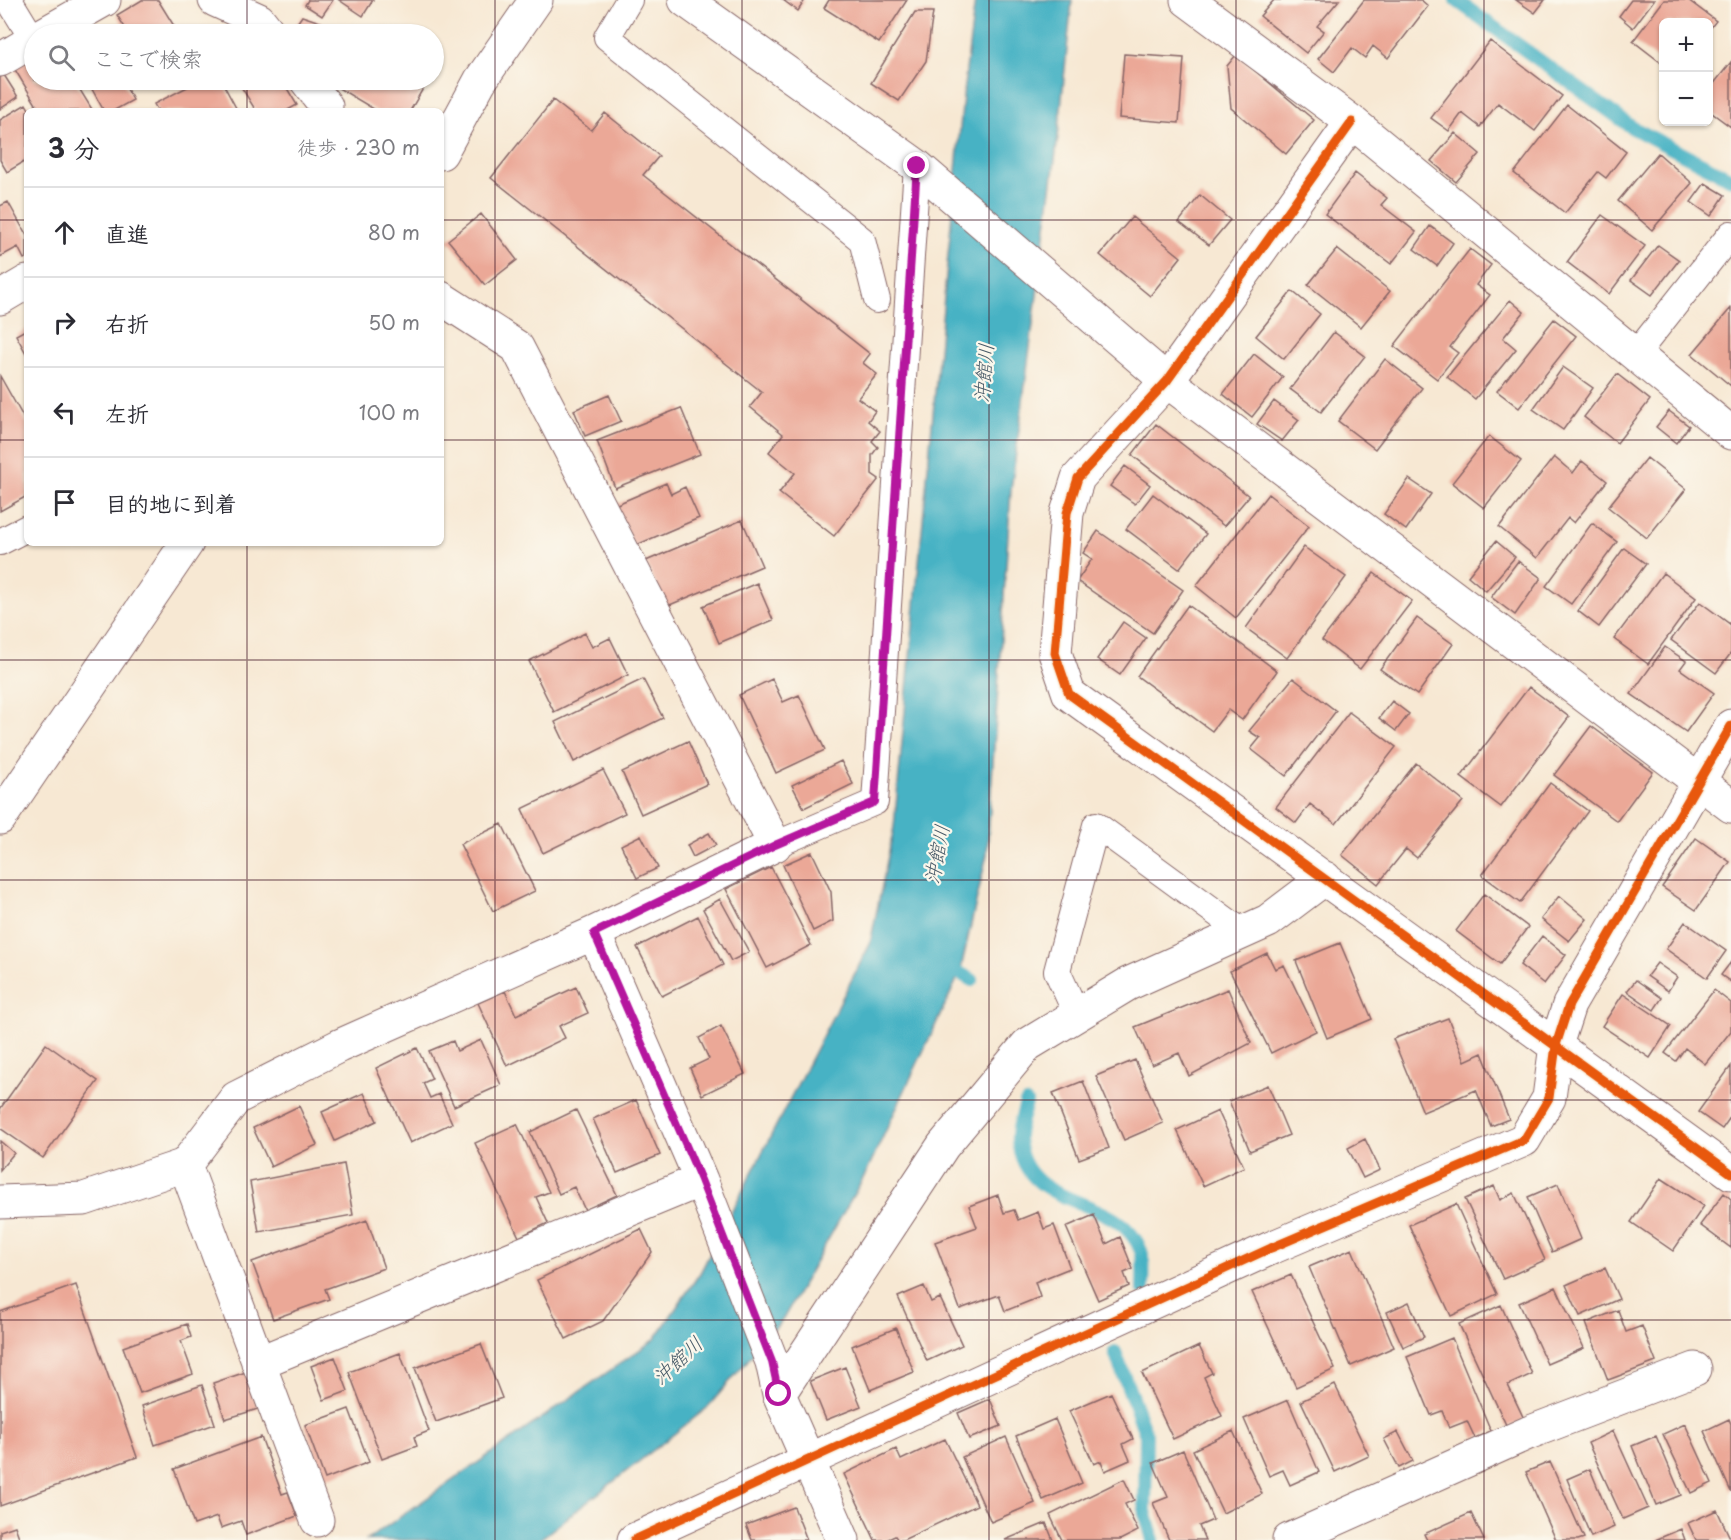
<!DOCTYPE html>
<html lang="ja">
<head>
<meta charset="utf-8">
<style>
  body { margin:0; font-family:"Playpen Sans","Klee One",sans-serif; background:#f7f7f7; color:#2b2b33 }
  .controls { position:absolute; right:18px; top:18px; display:grid; overflow:hidden; border-radius:9px; box-shadow:0 2px 4px #0004 }
  .controls button { width:54px; height:54px; display:grid; place-items:center; padding:0; border:0; border-bottom:2px solid #e1e1e2; background:#fff; color:#2b2b33; font:30px sans-serif }
  .stop { position:absolute; width:18px; height:18px; margin:-14px; border:4px solid #b5179e; border-radius:50%; background:#fff }
  .stop.end { background:#b5179e; border-color:#fff; box-shadow:0 2px 6px #0008 }
  .list { margin:0; padding:0; list-style:none }
  h2 { display:flex; justify-content:space-between; align-items:center; height:78px; margin:0; padding:0 24px; font-size:26px }
  h2 small { font-size:20px; font-weight:400; color:#7c7c81 }
  .list li { display:grid; grid-template-columns:39px 1fr auto; gap:18px; align-items:center; box-sizing:border-box; height:90px; padding:0 24px; border-top:2px solid #e1e1e2 }
  .list b { display:block; font-size:22px; white-space:nowrap }
  .list em { font-size:20px; font-style:normal; color:#7c7c81 }
  .icon { flex:none; width:33px; height:33px; fill:none; stroke:currentColor; stroke-width:2; stroke-linecap:round; stroke-linejoin:round }
  .map { position:relative; flex:none; width:1731px; height:1540px; overflow:hidden }
  .search { position:absolute; background:#fff; box-shadow:0 2px 4px #0004; left:24px; top:24px; width:420px; height:66px; display:flex; align-items:center; gap:15px; box-sizing:border-box; padding:0 21px; border-radius:33px; color:#7c7c81; font-size:22px }
  .panel { position:absolute; background:#fff; box-shadow:0 2px 4px #0004; left:24px; top:108px; width:420px; height:438px; border-radius:9px }
  .map>svg:first-child { display:block }
</style>
</head>
<body>
<div class="map">
<svg width="1731" height="1540" viewBox="0 0 1731 1540">
  <rect width="100%" height="100%" fill="#fbf7ec"/>
  <filter id="ink" filterUnits="userSpaceOnUse"><feTurbulence type="fractalNoise" baseFrequency=".0167" numOctaves="2"/><feDisplacementMap in="SourceGraphic" scale="12" xChannelSelector="R" yChannelSelector="G"/><feConvolveMatrix kernelMatrix="1 2 1 2 8 2 1 2 1" color-interpolation-filters="sRGB"/></filter>
  <filter id="wash" filterUnits="userSpaceOnUse"><feTurbulence type="fractalNoise" baseFrequency=".008" numOctaves="4" result="noise"/><feDisplacementMap in="SourceGraphic" scale="24" xChannelSelector="R" yChannelSelector="G"/><feGaussianBlur stdDeviation="1.35" result="paint"/><feColorMatrix in="noise" values="0 0 0 0 0 0 0 0 0 0 0 0 0 0 0 0 0 1.4 0 .05"/><feComposite in="paint" operator="in"/></filter>
  <g filter="url(#wash)">
    <rect width="100%" height="100%" fill="#f7e8d3"/>
    <path fill="#46b2c4" stroke="#486878" stroke-width="1.5" d="M975,0H1072L1058,137L1011,490L987,854L960,973L866,1173L783,1319L707,1408L539,1540H367L655,1339L700,1273L870,944L894,827L964,86Z"/>
    <g fill="none" stroke-linecap="round" stroke-linejoin="round">
      <path stroke="#46b2c4" stroke-width="14" d="M1456,0L1633,128L1731,179
        M945,965L972,980
        M1026,1103C1024,1113 1017,1128 1018,1139C1025,1214 1119,1191 1141,1251C1145,1262 1143,1276 1143,1288
        M1115,1352L1146,1435L1145,1511L1153,1540"/>
    </g>
    <g id="blocks">
      <path fill="#eba897" d="M142,0H158L179,34H129L117,15Z
        M308,0H333L322,16L305,5Z
        M339,0H373L363,16Z
        M783,0H805L798,11Z
        M829,0H907L879,43L824,8Z
        M1274,0H1339L1317,26L1324,31L1306,53L1260,16Z
        M1364,0H1421L1428,6L1388,58L1373,46L1365,58L1352,48L1334,72L1318,59Z
        M1516,0H1545L1535,13Z
        M1631,0H1654L1633,28L1619,16Z
        M1664,0H1688L1716,21L1708,31V22H1664V65L1633,41Z
        M915,12H933L926,61L899,101L871,83Z
        M302,16L347,31L344,34H298L293,29Z
        M1490,41L1562,96L1535,131L1498,103L1480,127L1462,113L1449,131L1431,118Z
        M1124,54L1184,58L1179,123L1119,118Z
        M1236,55L1314,120L1286,154L1231,108L1227,66Z
        M34,56V80H74L93,111H40L14,68Z
        M1731,62V127L1708,110V91Z
        M4,75L18,97L0,109V77Z
        M87,80H122L133,100L113,111H104Z
        M201,80H221L236,108L230,111H158L154,104Z
        M237,80H282L297,105L286,111H256Z
        M338,80H428L410,111H377L335,86Z
        M553,100L591,130L605,113L659,156L643,175L870,354L863,363L877,374L858,398L875,411L868,421L880,431L872,441L878,447L872,455V474L879,479L834,536L779,493L795,473L769,452L783,434L750,407L762,392L491,178Z
        M26,104L30,111H27V160L7,172L0,160V120Z
        M1567,105L1626,152L1606,178L1598,172L1565,213L1514,173Z
        M1455,133L1480,154L1456,182L1431,161Z
        M1658,153L1692,183L1652,230L1618,201Z
        M1355,173L1387,198L1381,205L1416,232L1391,264L1325,214Z
        M1705,183L1725,195L1711,216L1691,202Z
        M1200,195L1230,220L1209,245L1179,222Z
        M8,202L27,236V257L24,259L18,247L0,257V206Z
        M481,214L517,260L485,285L448,240Z
        M1602,215L1645,246L1609,294L1567,262Z
        M1132,217L1181,257L1150,296L1100,255Z
        M1430,226L1453,243L1437,266L1414,249Z
        M1658,245L1679,260L1652,295L1631,280Z
        M1337,249L1390,291L1361,327L1308,285Z
        M1470,249L1491,265L1476,285L1490,295L1450,347L1458,353L1437,379L1394,346Z
        M1292,291L1320,314L1284,359L1256,336Z
        M1510,300L1524,312L1503,338L1516,349L1475,399L1447,377Z
        M1731,308V386L1692,354Z
        M1554,319L1576,336L1519,408L1497,391Z
        M27,329V355L16,335Z
        M1334,332L1365,356L1321,412L1290,389Z
        M1254,354L1283,377L1252,417L1223,394Z
        M1385,359L1422,388L1375,449L1338,421Z
        M1563,367L1593,388L1563,430L1533,409Z
        M1617,374L1650,400L1617,443L1584,417Z
        M0,376L27,424V496L0,511Z
        M609,395L621,421L585,436L574,410Z
        M1274,401L1299,420L1282,441L1257,424Z
        M681,408L700,454L615,488L597,441Z
        M1669,411L1689,426L1676,443L1656,427Z
        M1156,424L1249,496L1224,526L1132,455Z
        M1489,436L1521,461L1484,508L1452,483Z
        M1554,457L1573,473L1582,461L1607,481L1574,523L1568,518L1537,558L1499,527Z
        M1647,458L1686,489L1647,538L1608,507Z
        M1125,466L1150,485L1135,504L1110,486Z
        M1409,479L1431,494L1406,530L1384,514Z
        M666,483L671,494L685,487L699,518L634,546L615,505Z
        M1153,494L1206,534L1179,569L1126,529Z
        M1268,494L1309,526L1236,618L1196,586Z
        M742,520L762,566L665,607L646,561Z
        M1592,523L1617,542L1571,604L1546,586Z
        M1098,531L1183,590L1153,633L1077,581L1092,559L1083,553Z
        M1496,541L1515,557L1486,591L1468,576Z
        M1304,547L1346,577L1287,658L1246,628Z
        M1624,548L1646,564L1599,627L1578,611Z
        M1518,561L1541,578L1515,615L1491,597Z
        M1374,573L1412,601L1360,669L1322,640Z
        M1663,573L1696,598L1648,664L1614,639Z
        M757,583L773,620L719,643L703,606Z
        M1700,602L1731,625V653L1716,673L1671,640Z
        M1188,605L1277,671L1242,720L1228,710L1212,731L1137,676Z
        M1417,618L1453,644L1417,695L1380,669Z
        M1123,622L1146,638L1120,675L1097,659Z
        M585,633L592,647L610,638L628,675L554,712L529,661Z
        M1665,647L1686,661L1680,669L1714,693L1686,732L1631,694Z
        M1293,678L1336,711L1286,776L1251,749L1260,738L1249,731Z
        M643,679L663,718L574,762L555,722Z
        M772,679L783,702L799,695L825,750L776,773L739,695Z
        M1529,687L1569,717L1501,807L1461,777Z
        M1392,701L1409,714L1396,731L1379,718Z
        M1349,712L1396,747L1336,824L1310,804L1296,823L1276,807Z
        M1591,726L1653,772L1617,821L1554,775Z
        M688,741L707,784L641,814L622,772Z
        M841,761L853,784L804,808L792,785Z
        M1416,763L1463,801L1417,858L1406,849L1378,884L1342,855Z
        M603,770L625,813L543,853L522,809Z
        M1550,783L1588,811L1520,903L1482,875Z
        M502,824L535,891L493,911L460,844Z
        M709,833L716,845L693,857L687,845Z
        M641,835L658,868L637,878L621,845Z
        M1696,838L1730,862L1696,910L1662,887Z
        M812,852L831,892L833,921L813,931L783,865Z
        M771,867L811,945L767,968L726,889Z
        M1484,894L1528,927L1500,964L1456,931Z
        M1559,896L1587,919L1569,941L1541,919Z
        M720,899L749,952L731,961L703,909Z
        M698,916L723,965L662,996L637,947Z
        M1685,922L1726,951L1707,978L1666,949Z
        M1542,936L1566,955L1544,984L1520,965Z
        M1340,943L1372,1019L1327,1038L1296,961Z
        M1267,953L1275,969L1284,965L1316,1031L1271,1053L1230,971Z
        M1731,962V982L1721,975Z
        M1657,963L1677,977L1668,991L1647,976Z
        M1636,980L1662,998L1654,1010L1627,991Z
        M576,987L588,1013L559,1026L565,1038L507,1066L478,1003L505,991L516,1015Z
        M1228,989L1251,1043L1189,1076L1179,1053L1152,1065L1135,1027Z
        M1714,990L1731,1003V1031L1705,1064L1685,1048L1676,1061L1665,1053Z
        M1623,994L1671,1026L1650,1058L1602,1026Z
        M1448,1018L1465,1061L1482,1053L1509,1119L1491,1126L1476,1090L1423,1112L1393,1039Z
        M721,1026L745,1074L702,1095L690,1068L709,1059L699,1038Z
        M481,1040L501,1085L454,1106L429,1051L453,1041L457,1051Z
        M46,1044L98,1081L43,1158L0,1128V1109Z
        M417,1048L432,1079L423,1083L430,1098L439,1094L452,1123L410,1143L376,1068Z
        M1135,1060L1163,1123L1124,1140L1096,1076Z
        M1731,1066V1116L1722,1129L1698,1112Z
        M1083,1081L1109,1148L1079,1159L1053,1093Z
        M1268,1085L1289,1135L1250,1151L1229,1101Z
        M364,1093L377,1121L335,1141L322,1112Z
        M636,1100L660,1155L617,1173L593,1119Z
        M299,1106L317,1145L271,1167L253,1128Z
        M576,1110L617,1195L585,1210L574,1187L559,1194L530,1132Z
        M1218,1111L1244,1167L1203,1186L1177,1130Z
        M517,1124L549,1192L536,1197L548,1223L519,1237L475,1143Z
        M1365,1139L1380,1170L1363,1178L1348,1148Z
        M0,1141L14,1153L0,1170Z
        M344,1164L353,1215L259,1232L250,1182Z
        M1661,1178L1704,1206L1673,1251L1631,1222Z
        M1558,1184L1581,1239L1552,1252L1528,1197Z
        M1494,1186L1500,1200L1514,1193L1545,1260L1503,1279L1465,1199Z
        M1724,1193L1731,1199V1248L1700,1225Z
        M998,1195L1004,1213L1014,1210L1018,1220L1038,1212L1044,1229L1054,1225L1070,1268L1035,1282L1040,1297L1005,1311L999,1295L960,1309L935,1242L977,1227L969,1206Z
        M1456,1204L1497,1294L1451,1316L1409,1225Z
        M1094,1215L1106,1244L1120,1237L1133,1269L1124,1273L1129,1286L1098,1300L1066,1227Z
        M367,1220L384,1268L325,1289L329,1299L273,1319L252,1262Z
        M641,1229L652,1252L603,1321L566,1339L537,1280Z
        M1352,1249L1394,1347L1351,1366L1309,1267Z
        M1605,1268L1619,1299L1580,1316L1566,1285Z
        M1291,1275L1335,1369L1296,1387L1252,1292Z
        M76,1285L137,1457L0,1506V1312Z
        M924,1286L931,1302L940,1298L962,1345L927,1361L898,1297Z
        M1556,1287L1584,1348L1547,1364L1519,1303Z
        M1409,1302L1424,1337L1403,1347L1387,1312Z
        M1501,1305L1532,1374L1508,1385L1524,1419L1507,1427L1459,1324Z
        M1618,1310L1626,1332L1642,1326L1656,1362L1608,1380L1586,1323Z
        M187,1324L191,1337L181,1341L193,1374L140,1393L123,1347Z
        M896,1328L914,1372L870,1390L852,1346Z
        M1452,1338L1491,1431L1475,1438L1467,1421L1449,1428L1442,1411L1431,1415L1407,1357Z
        M481,1344L502,1398L436,1422L415,1368Z
        M1199,1346L1212,1373L1204,1377L1222,1416L1173,1439L1142,1373Z
        M400,1353L429,1431L414,1437L417,1446L382,1459L349,1372Z
        M335,1357L348,1391L324,1400L311,1366Z
        M845,1367L861,1406L826,1420L810,1381Z
        M246,1372L258,1409L225,1419L213,1383Z
        M202,1385L215,1424L155,1445L142,1406Z
        M1335,1385L1369,1456L1335,1472L1301,1401Z
        M1111,1393L1133,1439L1123,1444L1130,1460L1105,1471L1101,1461L1094,1464L1069,1411Z
        M990,1399L1001,1426L969,1439L958,1413Z
        M1288,1400L1319,1472L1290,1485L1283,1470L1269,1476L1244,1419Z
        M349,1409L369,1462L325,1479L305,1425Z
        M1055,1419L1082,1483L1043,1500L1016,1436Z
        M1729,1419L1731,1424V1492L1704,1431Z
        M1685,1424L1712,1483L1691,1493L1663,1434Z
        M1233,1431L1262,1494L1223,1513L1193,1450Z
        M1613,1431L1648,1508L1623,1519L1588,1443Z
        M1398,1432L1413,1461L1399,1468L1384,1439Z
        M1656,1436L1681,1495L1656,1505L1632,1446Z
        M261,1437L282,1494L288,1492L297,1516L246,1535L241,1521L221,1528L217,1517L194,1525L174,1469Z
        M1006,1437L1035,1503L991,1522L962,1457Z
        M945,1439L977,1505L903,1540H898L895,1536L886,1540H875L844,1474L896,1449L901,1460Z
        M1183,1450L1213,1520L1199,1526L1205,1540H1169L1153,1503L1168,1497L1153,1463Z
        M1550,1462L1584,1538L1578,1540H1556L1526,1472Z
        M1590,1469L1614,1527L1591,1537L1567,1479Z
        M1124,1479L1134,1500L1125,1504L1138,1531L1120,1540H1062L1050,1515Z
        M794,1507L807,1540H752L746,1525Z
        M1717,1510L1731,1540H1696L1688,1523Z
        M1471,1513L1484,1540H1427L1424,1534Z
        M1046,1523L1053,1540H1005Z
        M15,1526L20,1540H0V1531Z
        M1681,1529L1685,1540H1655Z"/>
    </g>
  </g>
  <g filter="url(#ink)">
    <use href="#blocks" fill-opacity="0" stroke="#876566" stroke-width="1.5"/>
    <g fill="none" stroke-linecap="round" stroke-linejoin="round">
      <defs>
        <path id="lane" d="M9,0L34,41
          M629,0L607,37L862,240L877,300
          M1636,354L1731,234
          M0,542L27,528
          M775,845L875,802L917,166
          M1077,1015L1057,971L1096,825L1241,931"/>
        <path id="street" d="M215,0L259,20L270,34
          M685,0L917,166L1167,381L1731,806
          M1187,0L1352,122L1731,433
          M44,34L104,0
          M0,60L34,40
          M306,80L326,106
          M1352,122L1167,381L1078,478L1067,513L1055,653L1069,694L1731,1173
          M0,298L27,282
          M441,298L517,347L775,845L594,933
          M185,1165L317,1520
          M0,1202L84,1199L185,1165L236,1098L339,1046L594,933L701,1180L772,1362L779,1394L843,1540
          M258,1363L701,1180
          M779,1394L943,1146L1027,1045L1128,984L1268,921L1325,878
          M634,1540L1271,1248L1524,1140L1549,1098L1556,1045L1569,1005L1731,726
          M1289,1540L1528,1433L1695,1369"/>
        <path id="secondary" d="M441,153L480,81L536,0
          M0,818L187,543"/>
      </defs>
      <use href="#lane" stroke="#876566" stroke-width="28"/>
      <use href="#street" stroke="#876566" stroke-width="35"/>
      <use href="#secondary" stroke="#876566" stroke-width="35"/>
      <use href="#lane" stroke="#fff" stroke-width="26"/>
      <use href="#street" stroke="#fff" stroke-width="33"/>
      <use href="#secondary" stroke="#fff" stroke-width="33"/>
      <defs>
        <path id="cycleway" d="M1352,122L1167,381L1078,478L1067,513L1055,653L1069,694L1731,1173
          M634,1540L1271,1248L1524,1140L1549,1098L1556,1045L1569,1005L1731,726"/>
      </defs>
      <use href="#cycleway" stroke="#fbf7ec" stroke-width="13"/>
      <use href="#cycleway" stroke="#e8590c" stroke-width="9"/>
    </g>
  </g>
  <g fill="none" stroke-linecap="round" stroke-linejoin="round" filter="url(#ink)">
    <path stroke="#b5179e" stroke-width="8" d="M779,1394L772,1362L701,1180L594,933L775,845L875,802L917,166"/>
  </g>
  <path fill="none" stroke="#4a1f2b" stroke-width="1.5" stroke-opacity="0.55" d="M247,0V34M495,0V1540M742,0V1540M989,0V1540M1236,0V1540M1484,0V1540M247,80V111M0,220H27M441,220H1731M0,440H27M441,440H1731M247,543V1540M0,660H1731M0,880H1731M0,1100H1731M0,1320H1731"/>
  <g text-anchor="middle" dominant-baseline="central" stroke-width="4.5" stroke-linejoin="round" paint-order="stroke">
    <g font-size="20" font-style="italic" fill="#485a68" stroke="#fbf7ec">
      <text transform="translate(983 373) rotate(-85)">沖館川</text>
      <text transform="translate(936 854) rotate(-79)">沖館川</text>
      <text transform="translate(677 1360) rotate(-43)">沖館川</text>
    </g>
  </g>
</svg>
<div class="controls">
<button>+</button>
<button>−</button>
</div>
<div class="stop" style="left:779px;top:1394px"></div>
<div class="stop end" style="left:917px;top:166px"></div>
<div class="search"><svg class="icon" aria-label="search" viewBox="0 0 24 24"><circle cx="10" cy="10" r="6"/><path d="M15 15l6 6"/></svg>ここで検索</div>
<section class="panel">
<h2>3 分<small>徒歩 · 230 m</small></h2>
<ul class="list">
<li><svg class="icon" aria-label="ahead" viewBox="0 0 24 24"><path d="M12 20V5M6 11l6-6 6 6"/></svg><div><b>直進</b></div><em>80 m</em></li>
<li><svg class="icon" aria-label="right" viewBox="0 0 24 24"><path d="M7 20v-9h11M14 6l5 5-5 5"/></svg><div><b>右折</b></div><em>50 m</em></li>
<li><svg class="icon" aria-label="left" viewBox="0 0 24 24"><path d="M17 20v-9H6M10 6l-5 5 5 5"/></svg><div><b>左折</b></div><em>100 m</em></li>
<li><svg class="icon" aria-label="arrive" viewBox="0 0 24 24"><path d="M6 21V4h12l-3 4 3 4H6"/></svg><div><b>目的地に到着</b></div></li>
</ul>
</section>
</div>
</body>
</html>
